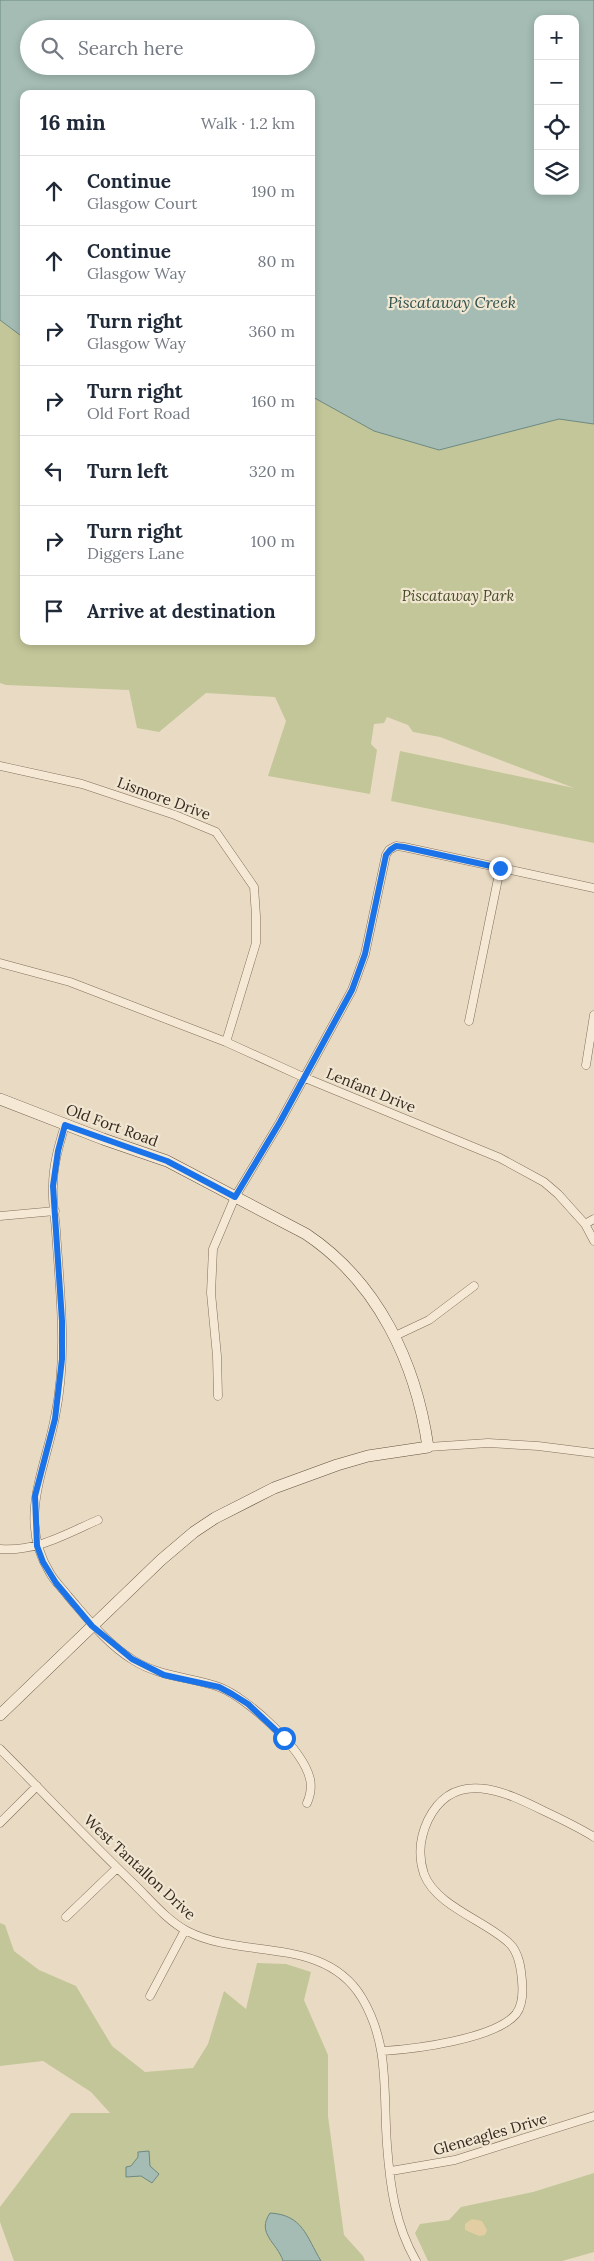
<!DOCTYPE html>
<html lang="en">
<head>
<meta charset="utf-8">
<style>
  body { margin:0; font-family:Lora,serif; background:#f2f2f3; color:#1f2937 }
  .controls { position:absolute; right:15px; top:15px; display:grid; overflow:hidden; border-radius:10px; box-shadow:0 2px 8px #0003 }
  .controls button { width:45px; height:45px; display:grid; place-items:center; padding:0; border:0; border-bottom:1px solid #e0e1e3; background:#fff; color:#1f2937; font:25px sans-serif }
  .stop { position:absolute; width:15px; height:15px; margin:-11px; border:4px solid #1a73e8; border-radius:50%; background:#fff }
  .stop.end { background:#1a73e8; border-color:#fff; box-shadow:0 1px 5px #0008 }
  .list { margin:0; padding:0; list-style:none }
  h2 { display:flex; justify-content:space-between; align-items:center; height:65px; margin:0; padding:0 20px; font-size:21px }
  h2 small { font-size:16px; font-weight:400; color:#747a83 }
  .list li { display:grid; grid-template-columns:32px 1fr auto; gap:15px; align-items:center; box-sizing:border-box; height:70px; padding:0 20px; border-top:1px solid #e0e1e3 }
  .list b { display:block; font-size:19px; white-space:nowrap }
  .list p { margin:0; font-size:16px; white-space:nowrap; color:#747a83 }
  .list em { font-size:16px; font-style:normal; color:#747a83 }
  .icon { flex:none; width:28px; height:28px; fill:none; stroke:currentColor; stroke-width:2; stroke-linecap:round; stroke-linejoin:round }
  .map { position:relative; flex:none; width:594px; height:2261px; overflow:hidden }
  .search { position:absolute; background:#fff; box-shadow:0 2px 8px #0003; left:20px; top:20px; width:295px; height:55px; display:flex; align-items:center; gap:12px; box-sizing:border-box; padding:0 18px; border-radius:28px; color:#747a83; font-size:19px }
  .panel { position:absolute; background:#fff; box-shadow:0 2px 8px #0003; left:20px; top:90px; width:295px; height:555px; border-radius:10px }
  .map>svg:first-child { display:block }
</style>
</head>
<body>
<div class="map">
<svg width="594" height="2261" viewBox="0 0 594 2261">
  <rect width="100%" height="100%" fill="#e9dbc3"/>
  <path fill="#c3c698" d="M0,320L24,338V641H311V396L374,431L439,450L559,419L594,424V843L391,801L400,751L574,788L440,737L413,732L408,725L387,717L384,723L374,724L371,744L377,750L370,794L268,776L286,721L275,697L206,693L159,732L137,728L129,690L6,685L0,683Z
    M0,1923L5,1925L14,1951L39,1970L76,1986L112,2046L145,2072L193,2068L208,2044L224,1991L246,2009L257,1963L286,1964L311,1972L304,2000L328,2055V2116L344,2235L363,2256L365,2261H14L0,2222V2207L71,2113H110L91,2092L43,2061L0,2066Z
    M594,2173V2252L562,2261H428L415,2233L420,2224L449,2220L461,2207L533,2192Z"/>
  <path fill="#e2cea2" d="M472,2219L482,2221L487,2230L485,2235L479,2236L465,2230V2224Z"/>
  <path fill="#a4bcb4" stroke="#6d8980" fill-rule="evenodd" d="M0,0H594V424L559,419L439,450L374,431L311,396V94H24V338L0,320ZM538,19H575V191H538ZM29,29H306V66H29Z
    M149,2151L150,2166L159,2174L152,2183L141,2176L126,2177V2167L131,2166L138,2157V2152Z
    M270,2213C303,2215 306,2236 321,2261H283C277,2242 256,2234 270,2213Z"/>
  <g fill="none" stroke-linecap="round" stroke-linejoin="round">
    <defs>
      <path id="street" d="M0,766L82,784L175,815L216,832L254,887L256,916V943L226,1042
        M0,963L70,982L226,1042L303,1077L500,1158L544,1182L558,1194L585,1224L594,1241
        M469,1021L500,869
        M586,1065L594,1015
        M65,1125C59,1145 53,1165 53,1186C52,1201 55,1216 56,1231C60,1293 68,1355 55,1417C45,1471 17,1520 50,1573C55,1582 62,1588 68,1596C88,1619 106,1643 133,1660C160,1677 190,1677 219,1687C248,1698 303,1749 310,1779C312,1788 310,1796 307,1803
        M0,1216L55,1211
        M585,1224L594,1219
        M395,1336L429,1320L474,1286
        M218,1396L217,1356L211,1293L213,1249L235,1197L280,1122L352,990L365,954L386,855L389,850L396,846L404,847L594,888
        M428,1447L488,1443L538,1446L594,1453
        M0,1549C36,1552 66,1534 98,1520
        M0,1749C45,1794 89,1841 136,1886C151,1901 168,1921 187,1931C242,1960 324,1935 362,1998C390,2045 383,2092 387,2145C390,2185 395,2225 416,2261
        M0,1823L37,1786
        M66,1917L117,1868
        M150,1996L185,1930
        M383,2051C415,2049 495,2039 516,2014C523,2005 523,1992 522,1981C521,1968 519,1952 509,1943C486,1921 436,1906 424,1874C418,1856 420,1837 428,1820C454,1767 506,1792 544,1811C561,1819 578,1827 594,1837
        M391,2171L455,2160L594,2116"/>
      <path id="secondary" d="M0,1099L103,1139L167,1161L306,1234C378,1282 416,1363 428,1447L368,1456L337,1465L274,1488L215,1518L194,1532L161,1560L0,1715"/>
    </defs>
    <use href="#street" stroke="#816d5b" stroke-width="9"/>
    <use href="#secondary" stroke="#634f3f" stroke-width="12"/>
    <use href="#street" stroke="#f5e9d5" stroke-width="8"/>
    <use href="#secondary" stroke="#f5e9d5" stroke-width="11"/>
  </g>
  <g fill="none" stroke-linecap="round" stroke-linejoin="round">
    <path stroke="#1a73e8" stroke-width="6" d="M284,1738L248,1704L232,1694L219,1687L164,1675L132,1659L92,1626L56,1583L43,1562L37,1546L35,1496L55,1419L62,1359V1321L53,1186L58,1151L65,1125L167,1161L235,1197L280,1122L352,990L365,954L386,855L390,850L396,846L404,847L500,868"/>
  </g>
  <g text-anchor="middle" dominant-baseline="central" stroke-width="4.5" stroke-linejoin="round" paint-order="stroke">
    <g font-size="15" font-style="italic" fill="#464d27" stroke="#f1e6d1">
      <text x="458" y="595">Piscataway Park</text>
    </g>
    <g font-size="15" fill="#33271e" stroke="#f1e6d1">
      <text transform="translate(164 798) rotate(20)">Lismore Drive</text>
      <text transform="translate(371 1090) rotate(22)">Lenfant Drive</text>
      <text transform="translate(112 1125) rotate(20)">Old Fort Road</text>
      <text transform="translate(140 1867) rotate(43)">West Tantallon Drive</text>
      <text transform="translate(490 2134) rotate(-16)">Gleneagles Drive</text>
    </g>
    <g font-size="16" font-style="italic" fill="#2f514d" stroke="#f1e6d1">
      <text x="452" y="302">Piscataway Creek</text>
    </g>
  </g>
</svg>
<div class="controls">
<button>+</button>
<button>−</button>
<button><svg class="icon" aria-label="locate" viewBox="0 0 24 24"><circle cx="12" cy="12" r="6"/><path d="M12 2v4M12 18v4M2 12h4M18 12h4"/></svg></button>
<button><svg class="icon" aria-label="layers" viewBox="0 0 24 24"><path d="M12 4l9 5-9 5-9-5zM3 14l9 5 9-5"/></svg></button>
</div>
<div class="stop" style="left:284px;top:1738px"></div>
<div class="stop end" style="left:500px;top:868px"></div>
<div class="search"><svg class="icon" aria-label="search" viewBox="0 0 24 24"><circle cx="10" cy="10" r="6"/><path d="M15 15l6 6"/></svg>Search here</div>
<section class="panel">
<h2>16 min<small>Walk · 1.2 km</small></h2>
<ul class="list">
<li><svg class="icon" aria-label="ahead" viewBox="0 0 24 24"><path d="M12 20V5M6 11l6-6 6 6"/></svg><div><b>Continue</b><p>Glasgow Court</p></div><em>190 m</em></li>
<li><svg class="icon" aria-label="ahead" viewBox="0 0 24 24"><path d="M12 20V5M6 11l6-6 6 6"/></svg><div><b>Continue</b><p>Glasgow Way</p></div><em>80 m</em></li>
<li><svg class="icon" aria-label="right" viewBox="0 0 24 24"><path d="M7 20v-9h11M14 6l5 5-5 5"/></svg><div><b>Turn right</b><p>Glasgow Way</p></div><em>360 m</em></li>
<li><svg class="icon" aria-label="right" viewBox="0 0 24 24"><path d="M7 20v-9h11M14 6l5 5-5 5"/></svg><div><b>Turn right</b><p>Old Fort Road</p></div><em>160 m</em></li>
<li><svg class="icon" aria-label="left" viewBox="0 0 24 24"><path d="M17 20v-9H6M10 6l-5 5 5 5"/></svg><div><b>Turn left</b></div><em>320 m</em></li>
<li><svg class="icon" aria-label="right" viewBox="0 0 24 24"><path d="M7 20v-9h11M14 6l5 5-5 5"/></svg><div><b>Turn right</b><p>Diggers Lane</p></div><em>100 m</em></li>
<li><svg class="icon" aria-label="arrive" viewBox="0 0 24 24"><path d="M6 21V4h12l-3 4 3 4H6"/></svg><div><b>Arrive at destination</b></div></li>
</ul>
</section>
</div>
</body>
</html>
